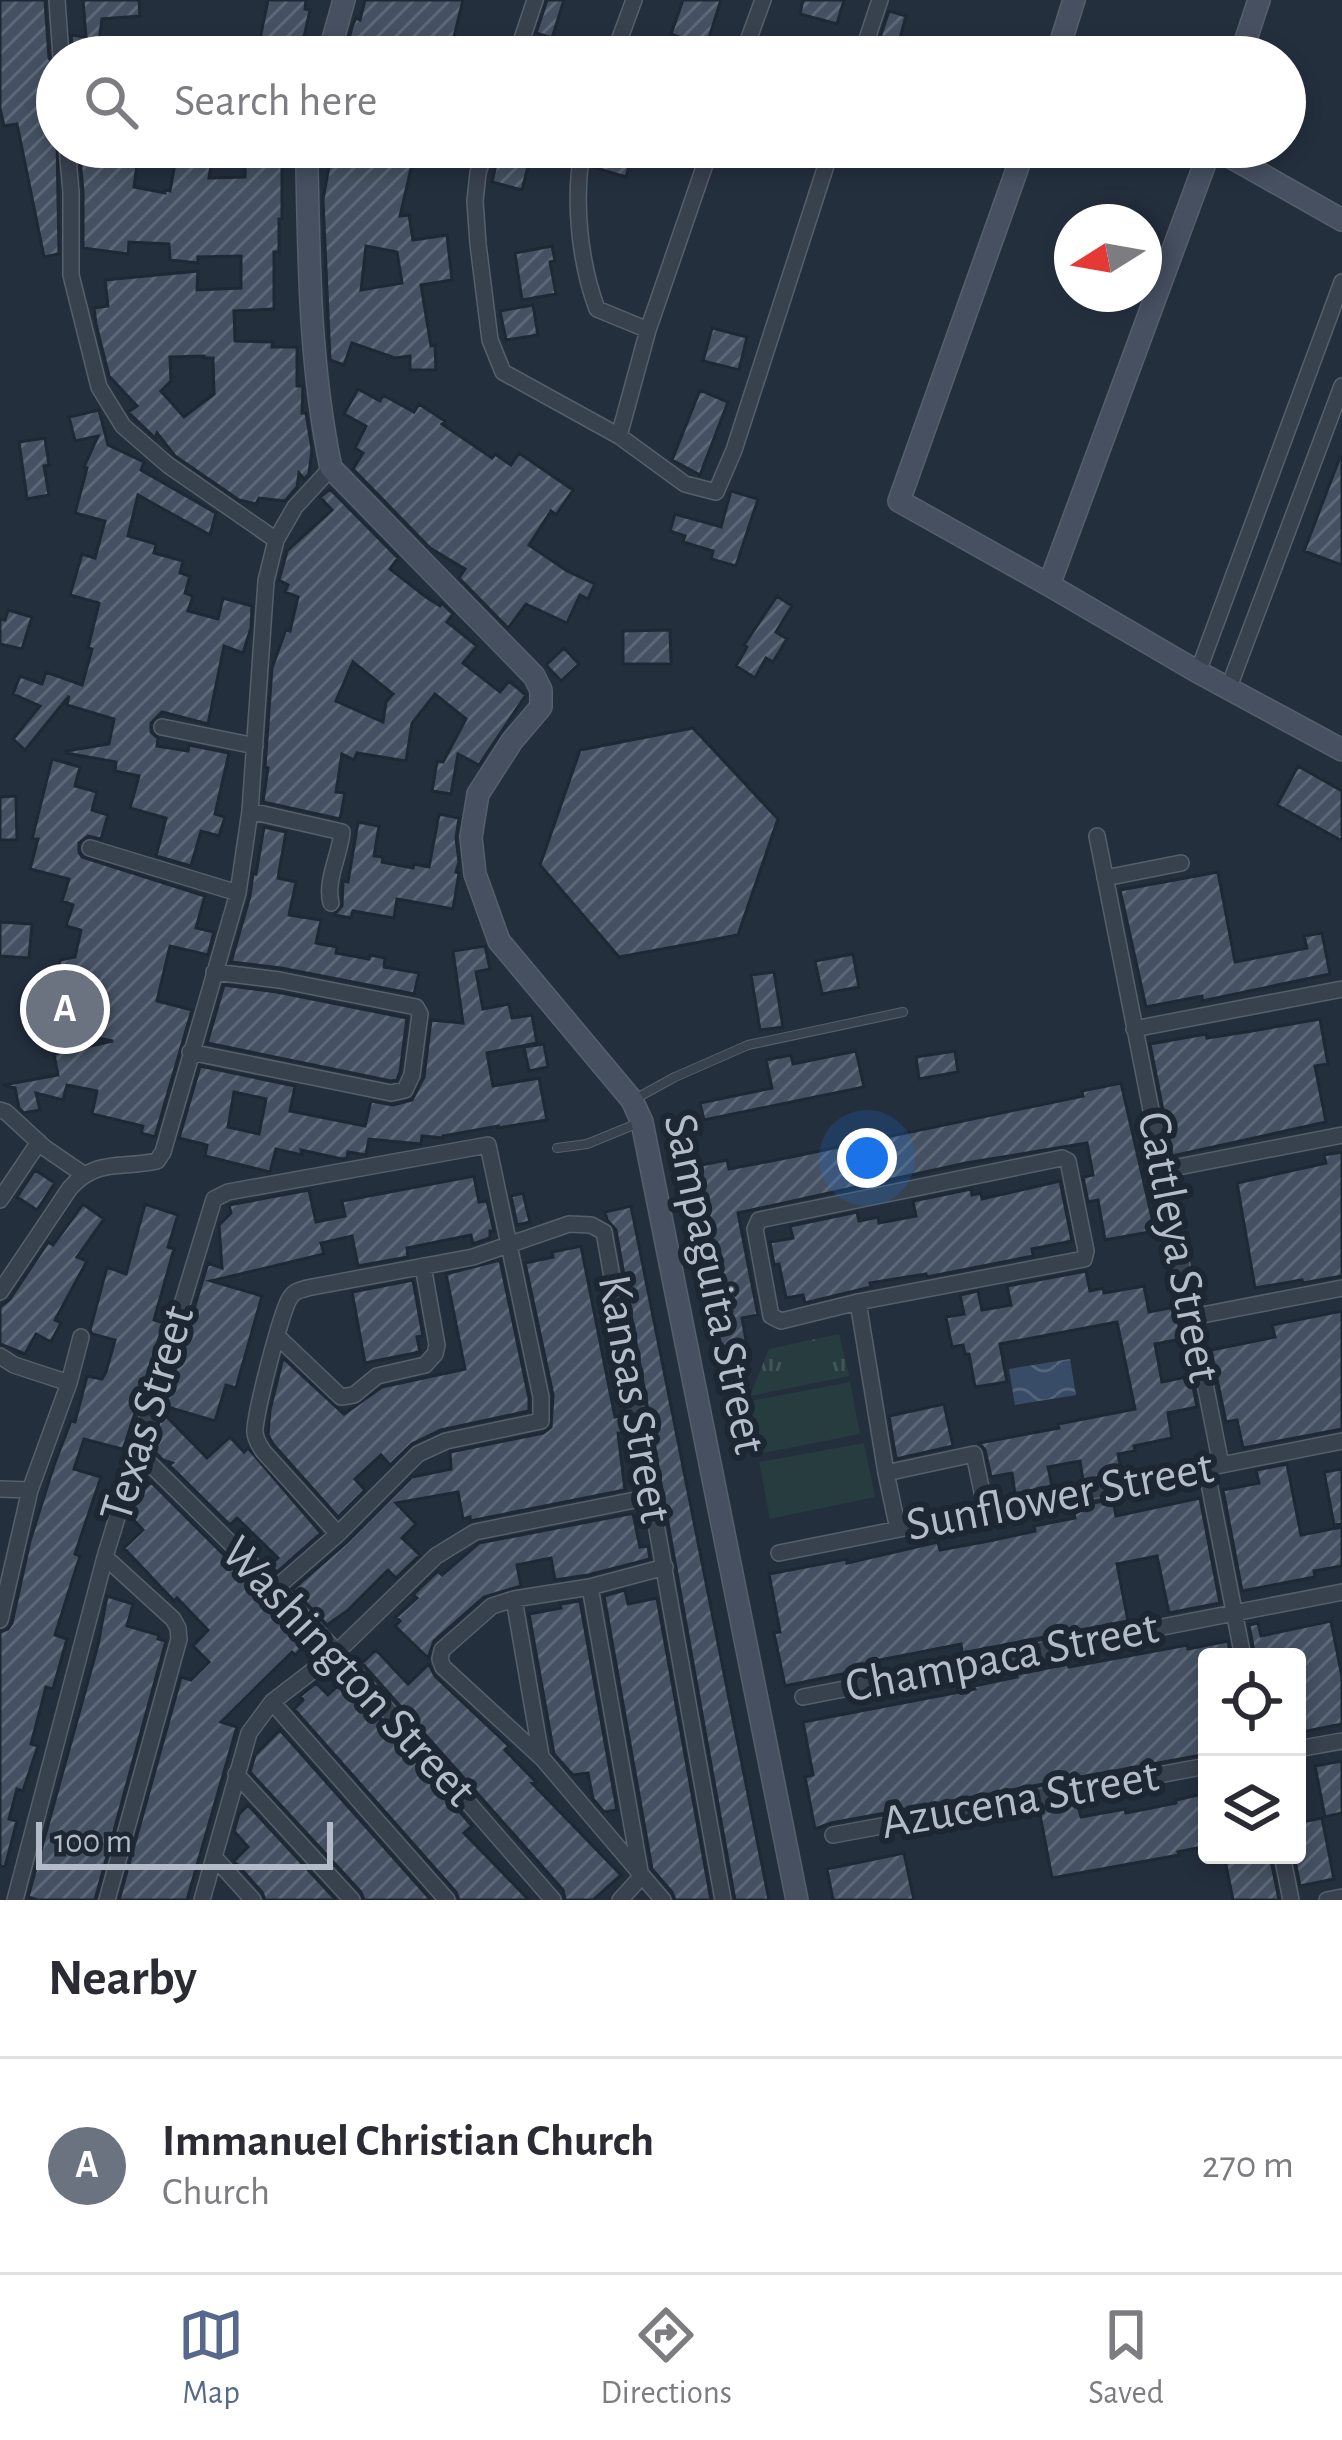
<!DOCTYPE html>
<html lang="en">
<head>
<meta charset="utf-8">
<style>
  body { margin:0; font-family:"Alegreya Sans",sans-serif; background:#f2f2f3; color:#2b2b33 }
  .controls { position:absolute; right:36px; bottom:36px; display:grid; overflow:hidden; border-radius:12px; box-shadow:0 6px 18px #0003 }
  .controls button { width:108px; height:108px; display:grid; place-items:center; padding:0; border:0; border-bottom:3px solid #e1e1e2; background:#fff; color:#2b2b33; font:60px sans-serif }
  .compass { position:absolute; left:1054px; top:204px; width:108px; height:108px; border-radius:50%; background:#fff; box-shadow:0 6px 18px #0003; rotate:259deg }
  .scale { position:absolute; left:36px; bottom:30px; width:297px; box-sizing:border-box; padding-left:12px; border:6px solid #b4bcc9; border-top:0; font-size:33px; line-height:42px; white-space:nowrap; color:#b4bcc9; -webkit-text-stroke:9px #1d2633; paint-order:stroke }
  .you { position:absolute; left:867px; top:1158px; width:42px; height:42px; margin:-30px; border:9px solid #fff; border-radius:50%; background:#1a73e8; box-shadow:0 0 0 18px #1a73e833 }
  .badge { display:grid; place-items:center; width:78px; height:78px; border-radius:50%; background:#56698c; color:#fff; font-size:39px; font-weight:700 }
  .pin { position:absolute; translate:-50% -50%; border:6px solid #fff; box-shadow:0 3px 12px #0006 }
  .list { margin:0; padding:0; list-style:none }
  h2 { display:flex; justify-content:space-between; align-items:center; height:156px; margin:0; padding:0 48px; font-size:51px }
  h2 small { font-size:39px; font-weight:400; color:#7c7c81 }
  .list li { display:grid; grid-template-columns:78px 1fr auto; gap:36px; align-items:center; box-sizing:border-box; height:216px; padding:0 48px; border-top:3px solid #e1e1e2 }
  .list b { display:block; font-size:45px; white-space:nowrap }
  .list p { margin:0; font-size:39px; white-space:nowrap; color:#7c7c81 }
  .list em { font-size:39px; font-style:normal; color:#7c7c81 }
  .icon { flex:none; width:66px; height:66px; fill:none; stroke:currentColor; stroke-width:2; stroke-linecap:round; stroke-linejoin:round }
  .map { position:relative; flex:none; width:1342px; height:1900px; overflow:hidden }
  .search { position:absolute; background:#fff; box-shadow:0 6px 18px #0003; left:36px; right:36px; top:36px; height:132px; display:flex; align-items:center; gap:30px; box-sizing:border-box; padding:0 42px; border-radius:66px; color:#7c7c81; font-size:45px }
  .sheet { height:372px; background:#fff }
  nav { display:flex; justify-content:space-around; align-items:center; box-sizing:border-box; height:168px; border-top:3px solid #e1e1e2; background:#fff; font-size:33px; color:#7c7c81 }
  nav a { display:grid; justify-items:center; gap:6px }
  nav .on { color:#56698c }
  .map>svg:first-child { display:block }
</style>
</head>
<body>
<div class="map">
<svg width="1342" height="1900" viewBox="0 0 1342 1900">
  <defs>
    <pattern id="park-tufts" width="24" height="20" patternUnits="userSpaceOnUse" patternTransform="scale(3)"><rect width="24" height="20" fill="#263c3f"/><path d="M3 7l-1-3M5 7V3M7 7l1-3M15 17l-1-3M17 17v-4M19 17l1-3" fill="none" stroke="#435659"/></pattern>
    <pattern id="water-waves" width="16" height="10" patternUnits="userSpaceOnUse" patternTransform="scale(3)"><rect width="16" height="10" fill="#394c67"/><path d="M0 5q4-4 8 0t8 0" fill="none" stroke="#53647b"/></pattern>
    <pattern id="building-hatch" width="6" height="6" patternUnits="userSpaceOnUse" patternTransform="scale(3)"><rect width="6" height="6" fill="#455162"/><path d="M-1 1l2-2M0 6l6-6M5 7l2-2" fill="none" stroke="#5d6877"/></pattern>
  </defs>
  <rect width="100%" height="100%" fill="#242f3e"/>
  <path fill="url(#park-tufts)" d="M839,1334L849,1376L750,1396L769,1349Z"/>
  <path fill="#263c3f" d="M850,1382L860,1434L758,1454L750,1401Z
    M864,1443L875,1497L770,1519L759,1462Z"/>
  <path fill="url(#water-waves)" d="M1070,1359L1076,1395L1015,1405L1009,1369Z"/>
  <path fill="url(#building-hatch)" stroke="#1f2835" stroke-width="3" fill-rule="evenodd" d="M0,0H45L49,58L57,68V118L52,119L57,141L59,254L44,257L17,124L4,126L0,108Z
    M83,0H139L140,16L102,19L97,57H73L71,35L86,37Z
    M268,0H306L305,9L310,10L304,37L317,41L313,57L248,56L249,38L260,39Z
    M365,0H463L452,45L447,44L445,57H410L386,53V56L378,53L377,57H344L352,27L356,18L360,20Z
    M547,0H564L552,38L536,33Z
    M683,0H721L708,41L698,38L696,44L671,34Z
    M803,0H844L837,24L800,14Z
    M889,11L906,16L899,42L891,40L887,52L876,49Z
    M762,38L814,52L813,57H755Z
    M79,147H104L103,157L137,164L134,187L165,193V190L170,191L178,147H214L209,178L245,177L246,148L282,149V219H279V252H274V309L234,311L235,341L273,342L272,347H297V386H303L302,413H306L312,449L309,474L304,479L299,473L297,487L285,501L259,498L256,504L239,500L175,456L157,433L155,438L128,412L137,406L109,376L96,324L94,308L108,306L105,280L198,271L197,290L241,288V256L198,257V263L170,260L169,244L129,242L128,254L83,248V192ZM204,356V358H213L214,394L184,417L161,391L171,381L170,357Z
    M325,147H416L400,216L409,215L413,240L447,235L452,280L421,285L431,346L435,345L436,370H410V356L395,358L352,343L344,365L330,360L323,200L329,166L323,164ZM366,246L397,252L402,283L361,290Z
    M500,147H533L522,190L492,182Z
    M595,147H635L626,177L592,167Z
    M552,246L555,261L550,262L556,294L522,300L515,253Z
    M533,305L538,335L506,340L500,311Z
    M712,328L747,337L739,370L703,361Z
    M358,389L380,401L383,395L414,412L419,404L445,421L442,424L492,458L495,454L511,465L519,453L573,490L556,515L551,511L529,545L567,571L595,584L588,599L580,595L567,623L526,604L508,628L459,578L465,569L430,548L353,469L363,453L355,448L366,426L344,414Z
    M700,390L728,402L700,475L672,460Z
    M99,410L108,445L144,462L141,470L216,513L210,535L138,495L128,536L156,544L154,553L183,561L180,573L190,576L185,593L193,596L188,611L218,619L223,598L252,606L251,628L243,653L224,646L208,724L162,712L151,723V732L158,738L157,746L188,751L189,745L229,753L215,814L225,817L219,836L201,831L191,866L156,856L166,818L130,808L139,776L115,771L116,762L66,753V751L109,744L114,719L67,705L69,696L25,750L13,739L40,706L13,694L20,676L42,684L46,672L82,685L92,649L88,648L99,603L70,595L82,554L95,558L105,521L75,513L87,468L84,467L98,436L75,441L69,417Z
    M45,438L49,465L44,466L49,495L27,499L19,442Z
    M1340,457H1342V565L1304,551Z
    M330,489L398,558L390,569L426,597L440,606L442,603L453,614L447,622L477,646L463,663L500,692L509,681L526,695L479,765L458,754L451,794L432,791L437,761L443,762L466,719L435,694L412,723L406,761L357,753L354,760L342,754L336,792L345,793L340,819L263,802L268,768L265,767L272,668L286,629L290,631L298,597L285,592L288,585L279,580L287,551L332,510L320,497ZM353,662L393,694L386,702L383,722L336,701Z
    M731,491L758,499L736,566L711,559L713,551L683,542L685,536L670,531L675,514L721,527Z
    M777,596L792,606L776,632L787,639L773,662L766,658L755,678L736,666L747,647L744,645Z
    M8,610L32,617L22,649L0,644V619L5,620Z
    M670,630L671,664H623V631Z
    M564,648L579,664L561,681L546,665Z
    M693,728L778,819L738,935L619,957L540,865L580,750Z
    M52,759L80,767L75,786L97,792L92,810L108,815L101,839L88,836L79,843V852L82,857L205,896L196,928L214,932L208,955L170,946L157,1001L192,1010L155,1137L141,1133L143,1126L92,1114L97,1091L67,1085L63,1100L36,1093L40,1110L24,1113L19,1108L15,1088L3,1085L58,1075L54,1054L113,1041L53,1029L56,1014L50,1013L60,960L75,957L81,930L66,926L73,905L62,901L69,879L30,869L38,839H32Z
    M1298,766L1342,791V841L1277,805Z
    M16,796L17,840H0V797Z
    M439,814L459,818L456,838L459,862L456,872L459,873L453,909L397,899L394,918L353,911L351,918L334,915L342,906L343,881L348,882L358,822L379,826L374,856L383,857L382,862L413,868L414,864L429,867Z
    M264,827L286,832L278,878L296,882L289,915L321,920L316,943L337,947L336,953L369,959L370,955L385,958L384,967L419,973L414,994L281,968L231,962L250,896L253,873L256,874Z
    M1218,872L1235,962L1307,948L1304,936L1322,933L1330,974L1202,1001V996L1146,1007L1120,890Z
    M0,922L32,924L29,958L0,956Z
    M485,946L490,969L476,972L483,1009L509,1004L512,1018L532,1015L537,1043L487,1053L493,1086L539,1078L547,1120L498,1128V1126L443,1136V1138L422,1136L421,1144L369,1139L366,1155L348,1152L347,1158L342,1159L301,1150L302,1155L276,1149L270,1172L205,1156L207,1145L179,1138L200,1066L295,1086L290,1111L365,1126L371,1101L393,1105L412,1100L424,1077L431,1020L463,1023L453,951ZM234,1092L266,1099L259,1134L228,1127Z
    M853,954L859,987L822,994L815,961Z
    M774,972L783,1027L760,1030L751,975Z
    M224,985L277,992L407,1018L400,1072L397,1080L391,1081L207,1043Z
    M1320,1019L1328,1064L1315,1066L1326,1122L1172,1156L1150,1044L1206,1034L1207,1038L1252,1031Z
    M544,1044L548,1067L529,1071L524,1047Z
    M856,1051L864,1087L704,1120L700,1103L772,1088L766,1060L791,1055L793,1064Z
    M955,1051L958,1072L919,1079L916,1057Z
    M1121,1083L1155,1231L1105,1240L1098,1200L1088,1202L1083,1177L1093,1175L1087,1143L966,1163L738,1213L758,1315L742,1318L748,1351L723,1356L718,1331L723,1330L691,1167L727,1160L729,1169L791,1157L1083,1096L1082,1091Z
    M1342,1152V1276L1303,1283L1302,1280L1255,1288L1237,1183L1326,1163L1324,1155Z
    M35,1170L55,1183L37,1210L17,1197Z
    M474,1176L479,1202L487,1201L494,1231H490V1238L473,1244L471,1235L407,1248L408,1257L358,1266L352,1236L321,1243L324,1254L211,1281L262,1296L236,1388L226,1385L215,1421L164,1406L208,1263L222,1268L219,1225L231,1213L229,1205L309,1190L316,1222L345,1216L342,1201Z
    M1060,1181L1072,1241L1032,1249L1033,1256L927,1277L926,1274L870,1283L871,1287L805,1303L803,1295L786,1298L779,1264L774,1265L770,1242L793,1238L790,1226L857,1212L859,1221L878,1217L879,1223L916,1216L913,1201L971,1189L972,1195L981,1193L982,1199Z
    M523,1193L530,1222L517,1225L511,1196Z
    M83,1204L104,1219L77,1257L87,1261L55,1320L61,1323L51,1342L36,1334L25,1354L0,1344V1307L10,1299L48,1242L53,1245Z
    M145,1204L178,1215L168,1247L174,1249L154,1320L164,1323L124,1447L122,1449L84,1439L74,1469L101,1477L75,1554L80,1556L55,1635L67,1639L53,1689L46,1687L31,1744L38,1746L23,1791L17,1789L9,1819L17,1821L5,1867L0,1866V1632L8,1629L12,1623L30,1541L54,1465L71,1421L75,1422L87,1376L102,1379L106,1372L115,1340L92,1334L90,1330L107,1267L126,1274Z
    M631,1206L674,1421L769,1900H735L616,1230L607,1220L605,1212Z
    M581,1246L615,1417L624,1415L627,1432L618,1433L625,1490L470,1521V1517L463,1519L458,1492L396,1503L416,1524L402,1538L420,1555L396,1578L388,1570L347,1611L327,1625L293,1589L346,1543L412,1477L451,1469L450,1452L543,1433L551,1427L553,1395L525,1263L553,1257L552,1252Z
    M500,1260L529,1398V1411L441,1430L412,1444L390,1465L381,1455L355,1479L365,1490L338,1517L273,1444L268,1435L270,1410L283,1358L344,1414L382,1387L465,1369L446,1274Z
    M1086,1271L1090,1291L1103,1288L1104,1293L1144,1286L1149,1312L1175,1307L1182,1339L1155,1344L1162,1382L1191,1376L1197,1407L1168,1413L1172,1438L1134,1446L1135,1451L1118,1454L1122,1473L1083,1480L1080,1461L1048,1467L1052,1486L1015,1494L1012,1473L991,1477L985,1450L979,1443L1059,1428L1058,1424L1135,1409L1117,1322L1000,1344L1007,1382L975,1387L969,1354H965L963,1345L952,1347L946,1317L964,1314L960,1295L978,1291L982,1310L1011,1305L1007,1286Z
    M413,1280L423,1336L417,1337L420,1352L365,1363L352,1292Z
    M1342,1311V1429L1243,1448L1237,1420L1226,1422L1211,1350L1275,1337L1272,1325Z
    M944,1404L953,1446L896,1459L889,1416Z
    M162,1412L207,1458L230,1437L244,1452L248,1448L321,1533L277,1572L270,1565L278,1558L237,1518L230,1525L169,1465L172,1463L163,1460L151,1448Z
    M1287,1464L1301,1535L1342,1527V1566L1314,1571L1315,1577L1242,1591L1223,1490L1259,1483L1256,1470Z
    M1342,1469V1524L1334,1525L1324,1472Z
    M151,1482L310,1641L295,1655L292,1652L221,1722L237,1727L187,1900H119L181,1677L191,1680L209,1662L193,1646L208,1630L177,1598L174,1601L124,1548L143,1530L130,1516L136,1497Z
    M1200,1498L1220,1603L1169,1613L1157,1556L1117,1564L1128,1621L962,1653L961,1644L870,1662L871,1668L785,1686L774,1633L780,1632L769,1574L847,1559V1563L938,1542L940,1550L989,1541L1035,1531L1034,1526L1075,1518L1074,1512L1089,1509L1088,1504L1113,1499L1116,1516Z
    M629,1514H633L640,1547L648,1546L650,1559L588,1575L555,1580L551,1558L517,1565L521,1586L484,1597L434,1641L428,1658L395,1626L400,1621L396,1617L417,1598L413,1595L438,1571L442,1575L479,1543Z
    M625,1590L628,1604L657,1598L711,1900H675L672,1892L652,1869L604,1596Z
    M107,1596L133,1604L127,1626L159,1635L158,1639L166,1641L95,1900H38L28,1897L98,1645Z
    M580,1601L617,1810L604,1812L593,1799L588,1773L573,1775L554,1754L529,1614L561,1608L560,1604Z
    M1331,1621L1342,1677V1724L1297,1733V1690L1303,1689L1297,1657H1255L1249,1625L1258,1623L1261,1636Z
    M1228,1641L1231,1657H1207V1754L831,1823L815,1829L805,1777L813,1775L803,1722L975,1689L974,1686L1017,1677V1674L1068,1664L1069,1667L1187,1645L1188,1649Z
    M376,1650L408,1684L429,1664L435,1676L509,1746L505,1750L536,1782L532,1783L621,1875L593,1900H565L563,1890L362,1663Z
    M345,1679L472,1826L464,1833L529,1900H459L456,1892L294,1709L303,1700L300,1696L316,1683L328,1695Z
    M280,1730L431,1900H364L361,1892L250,1772L255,1755Z
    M1342,1761V1813L1325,1817L1315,1766Z
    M1207,1793V1846L1178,1852L1179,1855L1052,1878L1039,1809L1077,1802L1081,1817L1125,1809L1126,1813L1176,1803V1800Z
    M248,1805L336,1900H265L262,1892L234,1861L248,1847L234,1831L239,1814Z
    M1322,1818L1334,1879L1300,1886L1294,1855H1297V1823Z
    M904,1853L914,1900H833L827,1869Z
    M1224,1855H1270L1279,1900H1233Z"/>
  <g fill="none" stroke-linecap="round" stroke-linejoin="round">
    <defs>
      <path id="lane" d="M633,1100L675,1077L748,1045L903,1012
        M557,1148L587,1144L641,1122"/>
      <path id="street" d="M57,0L61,57
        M516,57L535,0
        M613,57L634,0
        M742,57L763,0
        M861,57L880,0
        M67,147L71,192V275L99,387L123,426L168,465L276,540
        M486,147L478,173L475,201L478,244L490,340L503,372L619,436L685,484L716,492L734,450L832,147
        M583,147C573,198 579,260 597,309L648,330
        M619,436L648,330L711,147
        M1198,672L1342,282
        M1229,687L1342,386
        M162,727L255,746
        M250,811L342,832C340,855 325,881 331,903
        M1097,836L1221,1465
        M90,848L238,893
        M1105,878L1181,863
        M1134,1029L1342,989
        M190,1052L391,1093L405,1090L412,1075L420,1014L416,1007L279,980L214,972
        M0,1110L6,1112L45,1148L83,1174
        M1062,1158L1068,1161L1086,1251L1084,1259L858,1302L781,1321L771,1316L755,1229L759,1220Z
        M1163,1170L1342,1135
        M0,1200L39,1142
        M0,1292L70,1188C97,1158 120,1169 157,1161L163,1152L238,893L250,811L266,581L276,540L295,507L331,468
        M858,1302L886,1473L898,1529
        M1192,1317L1342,1288
        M278,1337L341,1397L354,1395L377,1376L425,1365L435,1354L437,1345L423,1266
        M0,1356L14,1365L69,1383
        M136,1450L276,1588L337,1652L553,1900
        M1206,1468L1243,1657
        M886,1473L974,1454L986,1511
        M0,1489L30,1490
        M338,1534L263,1451C259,1444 256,1441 255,1433C253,1420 282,1308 290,1298C295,1290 299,1291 307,1288L473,1257L569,1224L591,1225L604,1232L723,1900
        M779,1553L1342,1441
        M105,1557L173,1619L178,1628L179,1639L107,1900
        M590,1587L641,1877L620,1900
        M514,1599L541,1756
        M0,1620L30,1490L69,1383L81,1337
        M803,1697L1342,1592
        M272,1702L447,1900
        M1297,1749L1342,1741
        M236,1774L352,1900
        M833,1835L1207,1766
        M1282,1855L1291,1900
        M215,1858L253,1900
        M15,1900L105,1557L214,1199L228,1192L488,1145L541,1397V1421L446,1441L418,1454L338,1534L276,1588
        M202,1900L249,1733L272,1702L337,1652L436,1556L475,1532L650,1497
        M663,1900L542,1758L443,1667L440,1659L442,1650L492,1606L514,1599L590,1587L665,1567
        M1327,1900L1342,1897"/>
      <path id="secondary" d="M328,57L344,0
        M1056,57L1074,0
        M1240,57L1259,0
        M310,147L307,167C309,268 310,368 331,468L534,676L541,690V707L512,741L478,794L471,837L475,874L499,941L632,1100L642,1122L797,1900
        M1025,147L899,501L1049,585L1198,672L1342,750
        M1213,147L1342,220
        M1049,585L1211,147"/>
    </defs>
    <use href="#lane" stroke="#565f6c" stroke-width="10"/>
    <use href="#street" stroke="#565f6c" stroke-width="18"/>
    <use href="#secondary" stroke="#565f6c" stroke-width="24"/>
    <use href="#lane" stroke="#38414e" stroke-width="8"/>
    <use href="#street" stroke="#38414e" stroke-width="15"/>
    <use href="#secondary" stroke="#465061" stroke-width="21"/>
  </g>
  <g text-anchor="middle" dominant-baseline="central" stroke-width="12" stroke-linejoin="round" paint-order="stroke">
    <g font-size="48" fill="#b4bcc9" stroke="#1d2633">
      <text transform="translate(1178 1247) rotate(79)">Cattleya Street</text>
      <text transform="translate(714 1284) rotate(78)">Sampaguita Street</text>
      <text transform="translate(634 1399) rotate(80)">Kansas Street</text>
      <text transform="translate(148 1414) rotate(-73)">Texas Street</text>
      <text transform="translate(1060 1497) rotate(-11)">Sunflower Street</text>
      <text transform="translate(1002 1658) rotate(-11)">Champaca Street</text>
      <text transform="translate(348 1672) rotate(47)">Washington Street</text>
      <text transform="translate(1020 1800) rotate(-10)">Azucena Street</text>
    </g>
  </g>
</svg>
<div class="controls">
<button><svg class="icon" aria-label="locate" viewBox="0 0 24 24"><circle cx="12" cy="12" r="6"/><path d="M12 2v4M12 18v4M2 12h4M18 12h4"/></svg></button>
<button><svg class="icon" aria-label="layers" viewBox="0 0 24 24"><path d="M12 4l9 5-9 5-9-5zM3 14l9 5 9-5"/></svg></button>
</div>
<svg class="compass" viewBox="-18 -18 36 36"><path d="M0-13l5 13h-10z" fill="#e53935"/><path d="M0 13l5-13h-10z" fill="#7c7c81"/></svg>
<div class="scale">100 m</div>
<div class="you"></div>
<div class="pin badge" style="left:65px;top:1009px;background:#6b7280">A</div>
<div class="search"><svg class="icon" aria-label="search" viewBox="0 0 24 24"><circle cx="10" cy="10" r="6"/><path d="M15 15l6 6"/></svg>Search here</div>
</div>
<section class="sheet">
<h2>Nearby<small></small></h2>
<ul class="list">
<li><span class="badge" style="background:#6b7280">A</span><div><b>Immanuel Christian Church</b><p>Church</p></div><em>270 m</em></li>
</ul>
</section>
<nav>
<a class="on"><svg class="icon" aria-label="map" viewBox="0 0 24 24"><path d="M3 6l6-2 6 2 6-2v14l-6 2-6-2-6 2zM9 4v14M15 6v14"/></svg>Map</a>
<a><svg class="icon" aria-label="directions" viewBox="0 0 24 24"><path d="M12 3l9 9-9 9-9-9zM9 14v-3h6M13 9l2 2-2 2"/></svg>Directions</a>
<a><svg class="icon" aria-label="saved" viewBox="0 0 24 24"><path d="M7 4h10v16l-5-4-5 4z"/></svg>Saved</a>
</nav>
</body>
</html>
